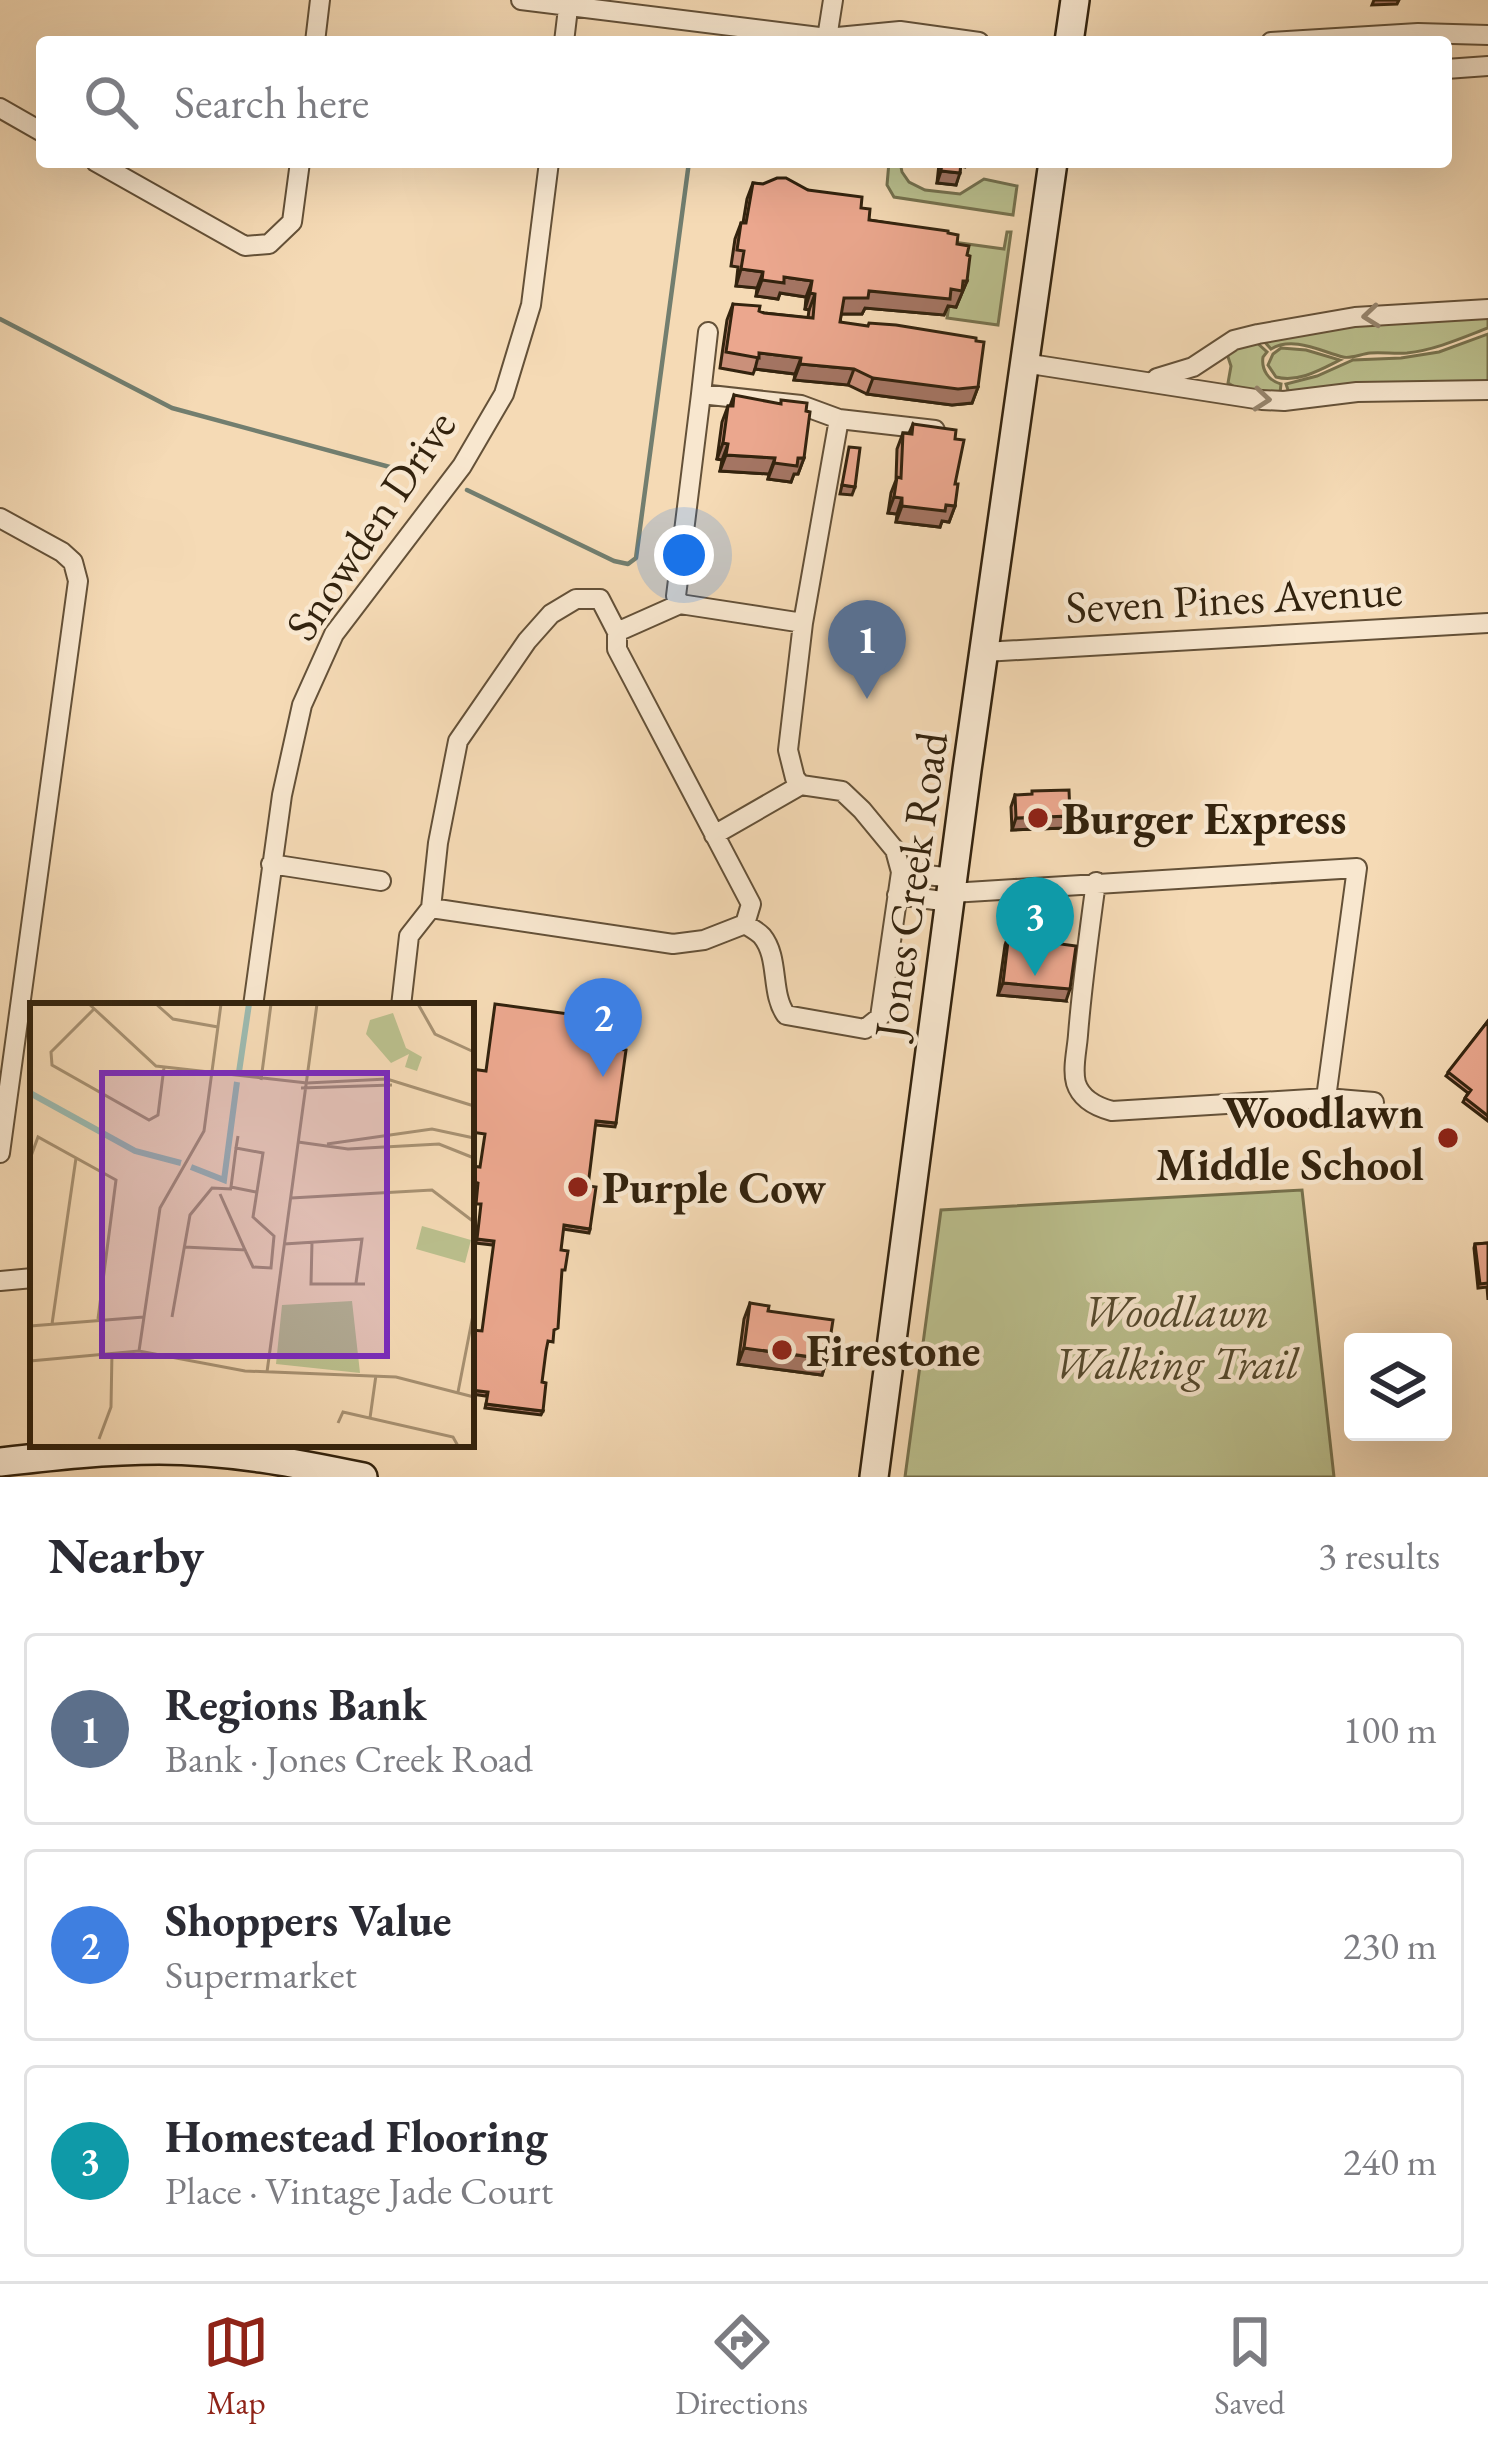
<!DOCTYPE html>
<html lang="en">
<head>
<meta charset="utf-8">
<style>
  body { margin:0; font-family:"EB Garamond",serif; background:#f2f2f3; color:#2b2b33 }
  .controls { position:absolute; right:36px; bottom:36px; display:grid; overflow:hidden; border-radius:12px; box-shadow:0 12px 48px #0002 }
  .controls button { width:108px; height:108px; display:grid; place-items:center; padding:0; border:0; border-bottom:3px solid #e1e1e2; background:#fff; color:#2b2b33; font:60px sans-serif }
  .you { position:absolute; left:684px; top:555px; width:42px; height:42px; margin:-30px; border:9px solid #fff; border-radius:50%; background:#1a73e8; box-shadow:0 0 0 18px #1a73e833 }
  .badge { display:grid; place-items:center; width:78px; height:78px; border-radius:50%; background:#8f2418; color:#fff; font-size:39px; font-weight:700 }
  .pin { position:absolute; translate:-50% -99px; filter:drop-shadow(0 3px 6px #0008) }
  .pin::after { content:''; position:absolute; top:63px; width:42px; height:36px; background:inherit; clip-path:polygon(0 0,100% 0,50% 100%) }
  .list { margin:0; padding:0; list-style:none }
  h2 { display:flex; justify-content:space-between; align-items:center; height:156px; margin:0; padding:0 48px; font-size:51px }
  h2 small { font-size:39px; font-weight:400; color:#7c7c81 }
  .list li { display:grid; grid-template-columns:78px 1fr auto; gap:36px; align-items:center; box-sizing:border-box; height:192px; margin:0 24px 24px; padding:0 24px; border:3px solid #e1e1e2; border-radius:12px }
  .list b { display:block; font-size:45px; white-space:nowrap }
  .list p { margin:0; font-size:39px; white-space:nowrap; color:#7c7c81 }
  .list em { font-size:39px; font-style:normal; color:#7c7c81 }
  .icon { flex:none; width:66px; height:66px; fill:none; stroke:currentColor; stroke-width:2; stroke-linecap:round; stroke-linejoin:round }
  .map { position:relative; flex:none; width:1488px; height:1477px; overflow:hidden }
  .search { position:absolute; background:#fff; box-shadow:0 12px 48px #0002; left:36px; right:36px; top:36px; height:132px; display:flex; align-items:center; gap:30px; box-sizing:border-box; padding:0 42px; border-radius:12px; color:#7c7c81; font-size:45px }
  .sheet { height:804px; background:#fff }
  nav { display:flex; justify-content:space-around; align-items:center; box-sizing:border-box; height:168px; border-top:3px solid #e1e1e2; background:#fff; font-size:33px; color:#7c7c81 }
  nav a { display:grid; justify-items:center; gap:6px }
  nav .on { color:#8f2418 }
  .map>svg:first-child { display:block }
</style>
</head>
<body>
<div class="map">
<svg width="1488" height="1477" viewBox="0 0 1488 1477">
  <rect width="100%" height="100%" fill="#f5dab5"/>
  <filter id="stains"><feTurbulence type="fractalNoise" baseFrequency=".00167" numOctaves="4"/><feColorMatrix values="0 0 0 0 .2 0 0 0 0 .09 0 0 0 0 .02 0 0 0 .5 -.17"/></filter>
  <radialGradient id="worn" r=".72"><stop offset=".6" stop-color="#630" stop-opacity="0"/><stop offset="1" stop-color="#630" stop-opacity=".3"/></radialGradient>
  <path fill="#bbc08e" stroke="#77724e" stroke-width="3" d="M889,162H900L902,172L909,182L925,190L960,194L984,179L1017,186L1013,215L894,197L887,185Z
    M1007,232H1011L998,325L947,318L949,306L895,234L1004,249Z
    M1488,315V328C1462,338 1435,350 1407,353C1395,354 1382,352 1370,353C1361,354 1350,359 1343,357C1320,351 1293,336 1271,349L1262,339L1316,329Z
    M1488,334V384L1289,393L1286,384L1317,376L1353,360L1401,358L1439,352Z
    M1255,341L1267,352L1263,357C1261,370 1269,381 1281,384L1280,393C1263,393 1242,393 1228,383L1231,366L1227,354L1235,346Z
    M1281,348L1306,350L1340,360C1320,370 1298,383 1276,377L1268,365L1273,354Z
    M1302,1190L1334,1477H905L941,1210Z"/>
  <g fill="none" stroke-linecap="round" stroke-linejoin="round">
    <path stroke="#727e6f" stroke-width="4.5" d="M0,319L172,408L423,476
      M467,490L614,561L628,564L636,558L689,162"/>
    <defs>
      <path id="street" d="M521,0L827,38L900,31L979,42
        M827,38L833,0
        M315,42L320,0
        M564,42L569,0
        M1271,42L1418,33L1488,35
        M1446,69L1488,66
        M0,108L42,132
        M96,162L245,246L269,244L292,222L300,162
        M708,332L701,394L801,405L839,419L803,623L788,750L795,778L801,785L842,791L862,810L895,850L901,872L880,1017L865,1029L786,1015C770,993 780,958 762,936C757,931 751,928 745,924
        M1024,363L1262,400L1284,401L1357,392L1488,390
        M1157,378L1193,367L1234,340L1258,334L1355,317L1488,309
        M701,394L676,596L680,604L803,623
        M839,419L935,430
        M0,518L62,552L73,562L78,581L0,1153
        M984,652L1488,623
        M714,835L801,785
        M271,864L381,881
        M901,872L953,878
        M1096,882C1089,933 1082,984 1078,1035C1077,1050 1072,1069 1076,1083C1081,1099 1097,1107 1112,1111L1326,1098L1374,1102
        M951,893L1357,868L1326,1098
        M897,895L950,902
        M431,908L673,944L704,940L745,924L751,904L617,649V632
        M253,1006L282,795L302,705L334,634L462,466L504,394L531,305L549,162
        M401,1006L409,936L431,908L438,843L458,741L527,641L551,614L576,599H600L617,632L680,604
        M0,1281L33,1278"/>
      <path id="secondary" d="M1069,42L1075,0
        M0,1462C53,1456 106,1450 159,1450C228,1450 296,1463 363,1477
        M874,1477L967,770L1053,162"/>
    </defs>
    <use href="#street" stroke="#645138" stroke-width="22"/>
    <use href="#secondary" stroke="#33230e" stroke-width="32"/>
    <use href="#street" stroke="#f8e7cf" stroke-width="18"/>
    <use href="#secondary" stroke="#f8e7cf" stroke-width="27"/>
  </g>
  <path fill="#ca907a" stroke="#33230e" stroke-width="3" d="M930,162H967L965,167L961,166L956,185L937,183L939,164Z
    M753,183L808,190L861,208L869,220L948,233L957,244L967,281L956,307L948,306L944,315L865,308L862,314H841L840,322L978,387L972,403L952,405L867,394L848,385L794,380L795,374L755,369L753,374L720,368L727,320L733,304L764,313L808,318L809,310L805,309L806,297L780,293L778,299L756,296L757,288L736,286L738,267L731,266L735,239L741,223H743L747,199Z
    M734,395L804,458L798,474H794L791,482L768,479L769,474L720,471L722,460L717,459L722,422L728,406H730Z
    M913,424L955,484V506L949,522L942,521L940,527L896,522L897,514L888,513L891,493L896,480L897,449L903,433H909Z
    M1015,795L1066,828L1012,830L1011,807Z
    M1009,933L1031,940L1066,1001L998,995L1005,945Z
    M1488,1021V1121L1463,1102L1468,1093L1446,1076Z
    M1488,1243V1300L1487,1287L1478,1288L1474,1248L1475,1244Z
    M750,1303L768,1311L827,1359L822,1375L738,1364L744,1319Z"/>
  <path fill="#a47563" stroke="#33230e" stroke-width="3" d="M1374,0H1399L1397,4L1372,5Z
    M941,171L960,173L956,185L937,183Z
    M741,269L763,272L757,288L736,286Z
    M784,277L812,281L806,297L780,293L778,299L756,296L762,280Z
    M963,281H967L956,307L948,306L944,315L865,308L862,314H838L844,298L869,291L951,289Z
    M810,293L815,294L809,310L805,309Z
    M759,353L801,358L795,374L755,369Z
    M800,364L854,369L848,385L794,380Z
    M873,378L978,387L972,403L952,405L867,394Z
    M723,443L728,444L722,460L717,459Z
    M726,455L775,458L769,474L720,471Z
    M798,458H804L798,474H794L791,482L768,479L774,463Z
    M842,485L855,487L852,495L840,494Z
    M894,497L902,498L897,514L888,513Z
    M946,505L955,506L949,522L942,521L940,527L896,522L902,506Z
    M1070,816L1066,828L1012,830L1016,818Z
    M1003,983L1070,989L1066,1001L998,995Z
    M596,1121L616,1123L615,1127L595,1125Z
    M564,1225L590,1229L589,1233L563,1229Z
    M477,1239L494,1241L493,1245L475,1243Z
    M744,1348L827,1359L822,1375L738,1364Z
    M471,1390L488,1392L486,1396L471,1394Z
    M486,1404L543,1411L541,1415L485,1408Z"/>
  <path fill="#eba78e" stroke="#33230e" stroke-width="3" d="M942,162H961L960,173L941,171Z
    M777,178H786L808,190L862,197L861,208L870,209L869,220L948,231V233L958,235L957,244L969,246L967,255L970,256L967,281H963L962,291L951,289L950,299L869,291L868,298H844L840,322L868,326L869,323L896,325L976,338V341L984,342L978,387L958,389L873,378L854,369L800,364L801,358L759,353V358L726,352L733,304L760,306L759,311L764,313L813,318L815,294L810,293L812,281L784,277V283L762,280L763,272L741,269L744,251L737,250L741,223H746L753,183L763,184Z
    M734,395L781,404V400L807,403L806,411L810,412L804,458H798L797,466L774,463L775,458L726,455L728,444L723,443L728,406H733Z
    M913,424L956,430L955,439L964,440L955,484H958L955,506L946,505L945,511L902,506V498L894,497L897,477L901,478L903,433L912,434Z
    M849,447L860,448L855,487L842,485Z
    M1069,790L1070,816L1016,818L1015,795L1032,794V791Z
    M1009,933L1032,936L1031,940L1076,946L1070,989L1003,983Z
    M495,1004L620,1021L617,1049L626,1050L616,1123L596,1121L588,1186L596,1187L590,1229L564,1225L561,1250L568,1251L565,1270H562L558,1328L554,1330L553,1342L548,1341L546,1351L542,1382L546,1383L543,1411L486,1404L488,1392L471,1390V1330L482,1331L494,1241L477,1239L481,1204H476L478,1183L471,1181V1166L480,1167L485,1134L471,1132V1069L486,1071Z
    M1488,1021V1116L1465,1098L1471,1090L1448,1072Z
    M1488,1243V1283L1480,1284L1475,1244Z
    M750,1303L769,1306L768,1311L833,1320L827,1359L744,1348Z"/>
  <defs><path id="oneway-chevron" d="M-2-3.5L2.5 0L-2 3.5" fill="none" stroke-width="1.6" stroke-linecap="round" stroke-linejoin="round" transform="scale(3)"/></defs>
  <g stroke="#96856e">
    <use href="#oneway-chevron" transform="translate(1371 316) rotate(174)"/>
    <use href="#oneway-chevron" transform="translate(1262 399) rotate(5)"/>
  </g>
  <g fill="#8f2418" stroke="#f8e7cf" stroke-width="4.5">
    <circle cx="1038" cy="818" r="12"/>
    <circle cx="1448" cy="1138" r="12"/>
    <circle cx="578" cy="1187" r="12"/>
    <circle cx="782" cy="1350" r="12"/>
  </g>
  <g text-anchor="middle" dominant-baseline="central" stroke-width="9" stroke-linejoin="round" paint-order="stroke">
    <g font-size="45" fill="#33230e" stroke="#f8e7cf">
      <text transform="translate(370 525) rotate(-56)">Snowden Drive</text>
      <text transform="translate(1234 598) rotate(-3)">Seven Pines Avenue</text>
      <text transform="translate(910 885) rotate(-82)">Jones Creek Road</text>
    </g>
    <g font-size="45" font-weight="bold" fill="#33230e" stroke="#f8e7cf" text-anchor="start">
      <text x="1062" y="818">Burger Express</text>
      <text x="1424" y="1112" text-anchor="end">Woodlawn<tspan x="1424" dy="52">Middle School</tspan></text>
      <text x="602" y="1187">Purple Cow</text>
      <text x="806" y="1350">Firestone</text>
    </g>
    <g font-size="45" font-style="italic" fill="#554a2e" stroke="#f8e7cf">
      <text x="1176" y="1311">Woodlawn<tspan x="1176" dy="52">Walking Trail</tspan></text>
    </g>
  </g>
  <g transform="translate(30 1003)">
    <rect width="444" height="444" fill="#f5dab5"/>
    <path d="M363,10L376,45L392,54L387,68L375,64L379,51L361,60L336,31L340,17ZM392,223L441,237L435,260L386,246ZM322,298L330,370L246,361L252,302Z" fill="#bbc08e"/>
    <path fill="none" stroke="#9cbab0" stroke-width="6" d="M209,69L219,1M0,90L105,148L151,160M161,164L194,177L207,79"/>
    <path fill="none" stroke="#a79172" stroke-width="3" d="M59,1L126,63L277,80L357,76L444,103M126,1L143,16L188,24M388,1L405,31L444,49M64,6L21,49L22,62L119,117L128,112L134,64M231,77L241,1M271,85L362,82M208,133L206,145L233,150L223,214L244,233L241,265L223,264L215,247M268,139L318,146L409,141L444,155M297,141L402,126L444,135M206,145L201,184L226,189M0,156L8,134L86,177L68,316M261,195L402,187L444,219M282,239L281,281H335M254,241L332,236L326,280M154,244L215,247L190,191M142,314L160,212L182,185L202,186M22,321L46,155M0,323L114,314M109,348L130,205L174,128L191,1M0,358L109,348L215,368L366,374L444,394M237,369L287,1M428,389L444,307M340,415L346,372M308,420L313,409L423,434L428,443M69,436L81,404L82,349"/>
    <path fill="#7b2cbf" fill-opacity="0.15" stroke="#7b2cbf" stroke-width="6" d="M72,70H357V353H72Z"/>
    <rect width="444" height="444" fill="none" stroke="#33230e" stroke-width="6"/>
  </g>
  <rect width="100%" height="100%" filter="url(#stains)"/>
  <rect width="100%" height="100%" fill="url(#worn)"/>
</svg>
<div class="controls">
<button><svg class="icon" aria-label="layers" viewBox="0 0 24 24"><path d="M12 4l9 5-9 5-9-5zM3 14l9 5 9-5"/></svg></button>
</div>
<div class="you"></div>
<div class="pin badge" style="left:867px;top:699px;background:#5c6f8a">1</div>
<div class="pin badge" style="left:603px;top:1077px;background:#3f7fe0">2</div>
<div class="pin badge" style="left:1035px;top:976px;background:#0f9aa8">3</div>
<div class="search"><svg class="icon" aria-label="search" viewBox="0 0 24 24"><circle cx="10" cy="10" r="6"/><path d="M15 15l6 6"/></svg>Search here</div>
</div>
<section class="sheet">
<h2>Nearby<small>3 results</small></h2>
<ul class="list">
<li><span class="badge" style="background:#5c6f8a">1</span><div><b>Regions Bank</b><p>Bank · Jones Creek Road</p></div><em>100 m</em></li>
<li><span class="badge" style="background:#3f7fe0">2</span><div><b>Shoppers Value</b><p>Supermarket</p></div><em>230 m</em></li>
<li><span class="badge" style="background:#0f9aa8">3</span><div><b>Homestead Flooring</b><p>Place · Vintage Jade Court</p></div><em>240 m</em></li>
</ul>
</section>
<nav>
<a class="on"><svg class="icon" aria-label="map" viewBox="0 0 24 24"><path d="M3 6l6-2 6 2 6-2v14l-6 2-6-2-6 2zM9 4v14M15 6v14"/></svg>Map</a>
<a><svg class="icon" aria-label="directions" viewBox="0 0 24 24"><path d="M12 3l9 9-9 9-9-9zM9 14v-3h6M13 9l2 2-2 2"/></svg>Directions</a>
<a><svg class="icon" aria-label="saved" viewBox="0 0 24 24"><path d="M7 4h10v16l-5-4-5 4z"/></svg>Saved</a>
</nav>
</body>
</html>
